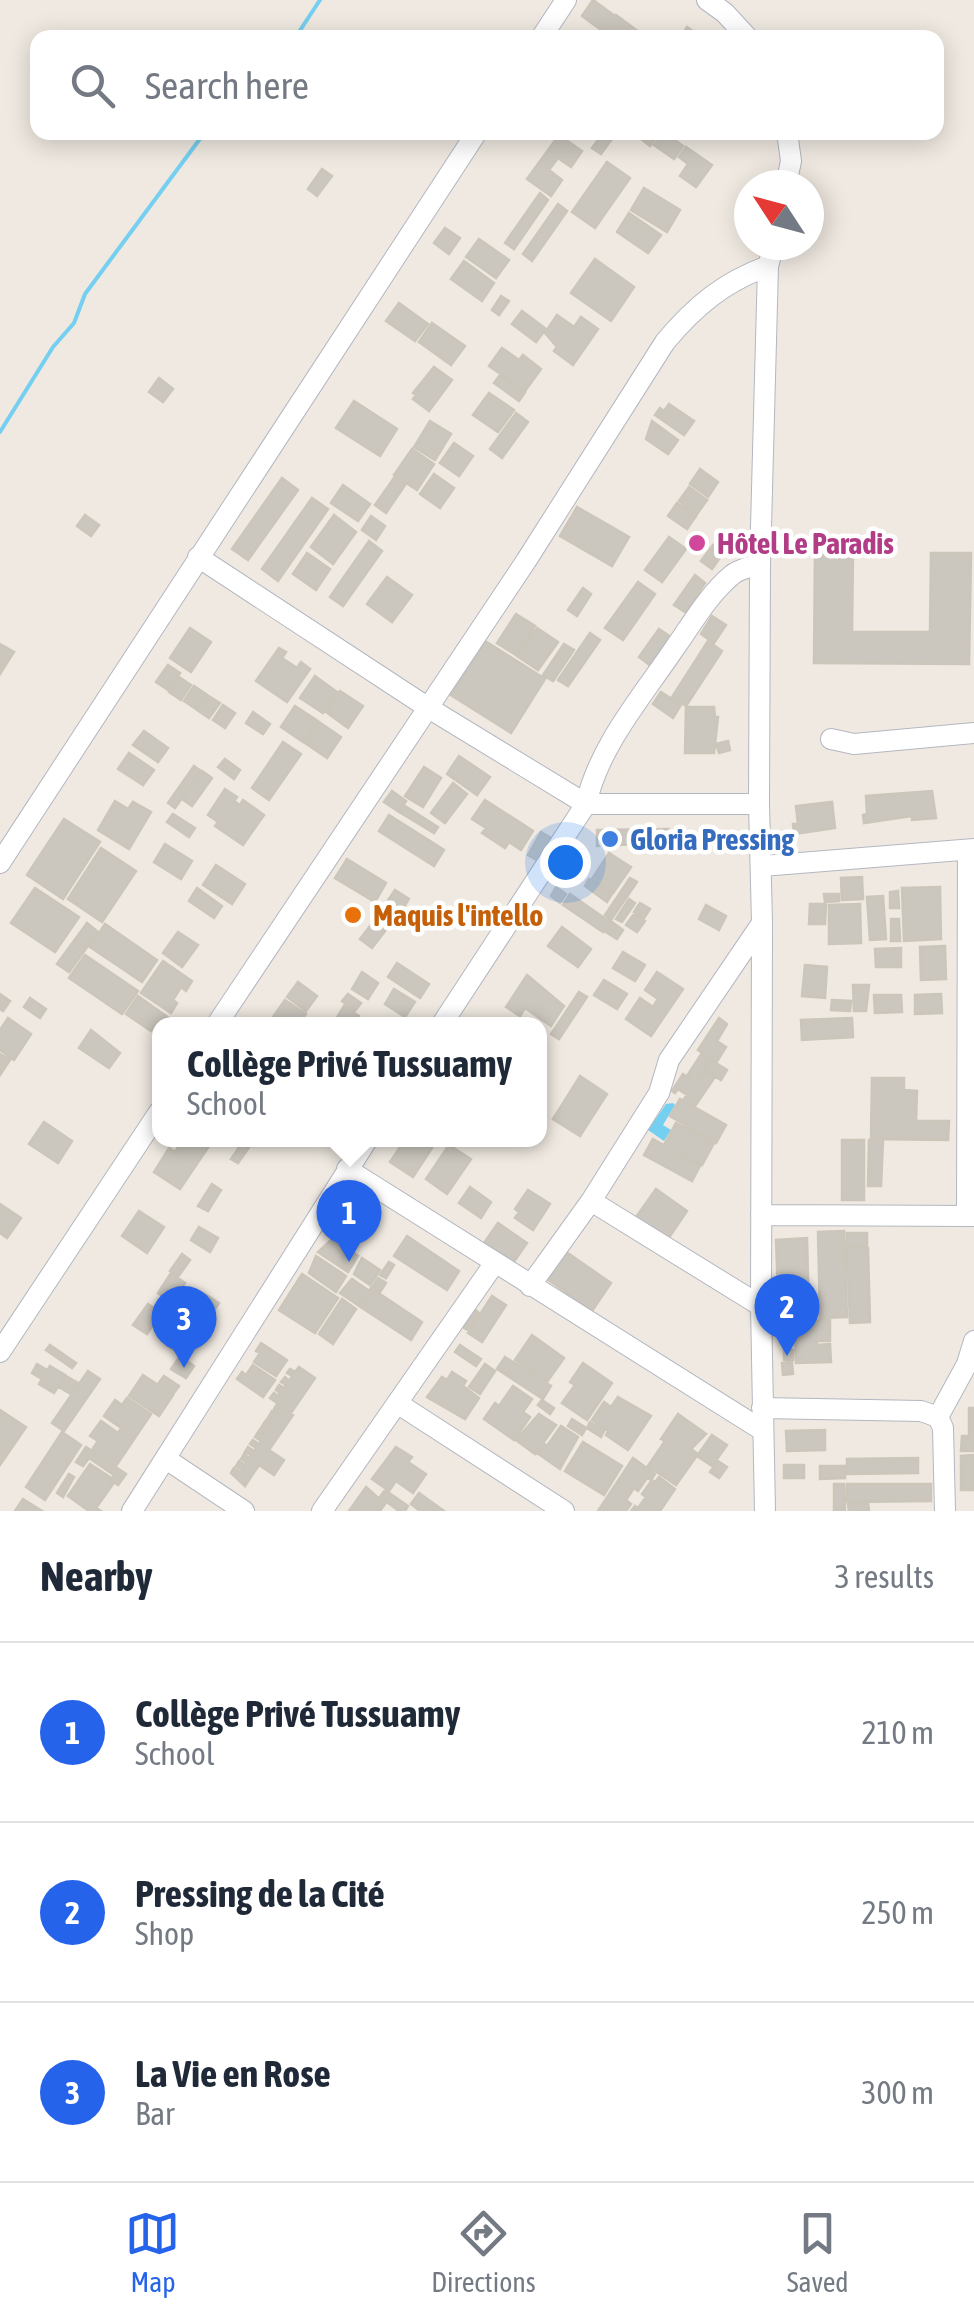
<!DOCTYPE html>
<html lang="en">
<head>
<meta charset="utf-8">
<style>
  body { margin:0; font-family:"Asap Condensed",sans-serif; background:#f6f6f7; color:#1f2937 }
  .compass { position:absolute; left:734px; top:170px; width:90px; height:90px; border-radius:50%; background:#fff; box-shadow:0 5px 25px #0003; rotate:306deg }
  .you { position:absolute; left:565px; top:862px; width:35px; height:35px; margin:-25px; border:8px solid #fff; border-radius:50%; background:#1a73e8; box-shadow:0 0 0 15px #1a73e833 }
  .badge { display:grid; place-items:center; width:65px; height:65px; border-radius:50%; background:#2563eb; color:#fff; font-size:32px; font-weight:700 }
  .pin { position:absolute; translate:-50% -82px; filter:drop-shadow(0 2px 5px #0008) }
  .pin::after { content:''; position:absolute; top:52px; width:35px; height:30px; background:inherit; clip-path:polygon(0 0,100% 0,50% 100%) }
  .popup { position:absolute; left:152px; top:1017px; width:395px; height:130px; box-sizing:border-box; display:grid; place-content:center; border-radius:20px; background:#fff; filter:drop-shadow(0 2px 8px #0005); font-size:32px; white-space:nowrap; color:#747a83 }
  .popup b { font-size:38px; color:#1f2937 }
  .popup::after { content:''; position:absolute; left:50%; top:100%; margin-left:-20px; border:20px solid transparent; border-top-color:#fff }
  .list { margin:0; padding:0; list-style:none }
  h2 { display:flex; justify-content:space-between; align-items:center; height:130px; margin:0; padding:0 40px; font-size:42px }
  h2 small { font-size:32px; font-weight:400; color:#747a83 }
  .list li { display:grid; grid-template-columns:65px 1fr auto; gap:30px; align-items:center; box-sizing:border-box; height:180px; padding:0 40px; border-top:2px solid #e0e1e3 }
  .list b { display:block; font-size:38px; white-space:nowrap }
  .list p { margin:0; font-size:32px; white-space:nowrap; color:#747a83 }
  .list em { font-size:32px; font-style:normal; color:#747a83 }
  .icon { flex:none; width:55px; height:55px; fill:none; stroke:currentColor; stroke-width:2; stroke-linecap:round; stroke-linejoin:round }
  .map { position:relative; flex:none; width:974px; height:1511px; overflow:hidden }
  .search { position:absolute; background:#fff; box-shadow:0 5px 25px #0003; left:30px; right:30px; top:30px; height:110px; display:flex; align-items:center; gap:25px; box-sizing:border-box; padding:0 35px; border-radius:20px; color:#747a83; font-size:38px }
  .sheet { height:670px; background:#fff }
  nav { display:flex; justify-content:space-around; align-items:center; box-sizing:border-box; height:140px; border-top:2px solid #e0e1e3; background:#fff; font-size:28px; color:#747a83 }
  nav a { display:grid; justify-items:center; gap:5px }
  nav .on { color:#2563eb }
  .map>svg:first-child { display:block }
</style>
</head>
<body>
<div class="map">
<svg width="974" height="1511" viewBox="0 0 974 1511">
  <rect width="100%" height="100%" fill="#efe9e1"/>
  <path fill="#75cff0" d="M673,1103L675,1105L663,1125L671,1130L664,1141L648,1130L666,1104Z"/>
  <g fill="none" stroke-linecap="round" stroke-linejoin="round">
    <path stroke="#75cff0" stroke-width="4" d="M295,38L320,0
      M0,432L53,347L74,323L85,294L205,132"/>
  </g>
  <path fill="#cbc7bf" stroke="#cbc5ba" stroke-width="2.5" d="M593,0L615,16L604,32L582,16Z
    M616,15L647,38H617L605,29Z
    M687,27L702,37L680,38Z
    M604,132H617L601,154L592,148Z
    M632,132H660L650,146Z
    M664,132L683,146L674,159L654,145Z
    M559,135L582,151L571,167L558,158L549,170L562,180L551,196L527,179Z
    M686,147L712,165L696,187L680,176L688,164L679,157Z
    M607,162L630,178L595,228L572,212Z
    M322,169L332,176L317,196L308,189Z
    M644,188L680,210L667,232L631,210Z
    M540,193L548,200L514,249L505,243Z
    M558,204L567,211L532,261L523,254Z
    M629,213L661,235L648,253L617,232Z
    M445,228L460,238L449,254L434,243Z
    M479,239L509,260L496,278L466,257Z
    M595,259L634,287L611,321L571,293Z
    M464,261L494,283L482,301L451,279Z
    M501,296L509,301L499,315L492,310Z
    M399,303L428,324L415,341L386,321Z
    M522,311L546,329L536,342L512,324Z
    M557,315L574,327L581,317L598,329L573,365L554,351L557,347L545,333Z
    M432,323L465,346L451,365L419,342Z
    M502,348L519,360L523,355L541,369L525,391L489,366Z
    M434,367L452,380L429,411L413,399L416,395L413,393Z
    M500,375L525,392L519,401L494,383Z
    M159,378L173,389L163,402L149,392Z
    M489,393L514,410L498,432L473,415Z
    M354,401L397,429L380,456L336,428Z
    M669,404L694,421L684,435L655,415L660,408L664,411Z
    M516,413L528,422L502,458L490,449Z
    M430,421L451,434L435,460L414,447Z
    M652,421L678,440L668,454L646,439Z
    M454,443L473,456L459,476L440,463Z
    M412,449L434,464L417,490L394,475Z
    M700,469L718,482L708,497L690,484Z
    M434,474L454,488L440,508L420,494Z
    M282,478L298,490L248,560L232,549Z
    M394,478L405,485L386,513L375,505Z
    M343,485L370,504L358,521L331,503Z
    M689,487L707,500L697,514L679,501Z
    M312,498L328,509L278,581L262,569Z
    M677,503L696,516L687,529L668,516Z
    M577,507L629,537L612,566L560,536Z
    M85,515L99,525L91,536L77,526Z
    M334,515L356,532L333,564L311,547Z
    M371,516L385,526L376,540L362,530Z
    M669,537L686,549L662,582L645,570Z
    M369,541L382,551L343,606L330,597Z
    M713,545L724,552L712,569L701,561Z
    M815,550H853L852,632H930L931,553H971L969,664L814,663Z
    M307,553L330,569L316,590L293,574Z
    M695,575L705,583L685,612L674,605Z
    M387,577L412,595L392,622L367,604Z
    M638,582L655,594L623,640L605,628Z
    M583,588L591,594L577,616L568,610Z
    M516,614L535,626L516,655L497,643Z
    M712,616L726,625L714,643L701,634Z
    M190,628L211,642L191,672L170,658Z
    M537,628L558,642L538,670L517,656Z
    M659,629L671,637L651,666L639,657Z
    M590,633L600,640L568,686L558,680Z
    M485,641L545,679L511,733L451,695Z
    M708,641L722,651L686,706L672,697Z
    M0,644L14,652L0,674Z
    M564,644L574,650L553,681L543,675Z
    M279,648L286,652L282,658L297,668L301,662L310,669L287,702L256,681Z
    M168,665L180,673L168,690L156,682Z
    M315,676L337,692L323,713L300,698Z
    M179,677L191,685L181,700L169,692Z
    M194,686L206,694L196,709L184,701Z
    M340,691L363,706L348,728L326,712Z
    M661,692L681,705L673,718L653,704Z
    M207,695L220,703L209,718L197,710Z
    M223,705L235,713L225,728L213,720Z
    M295,706L318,721L303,742L281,727Z
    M686,707H714L715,717H718L714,753H685Z
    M253,712L270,724L263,734L246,723Z
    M319,722L341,737L327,758L305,743Z
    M144,731L168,748L158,762L133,745Z
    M728,741L730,750L719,753L716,744Z
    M283,742L301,754L269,800L252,788Z
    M129,753L154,770L143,785L118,769Z
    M459,756L490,777L477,795L447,774Z
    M225,759L240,770L234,779L218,767Z
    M194,766L201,771L175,808L168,803Z
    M424,767L441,778L423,807L405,796Z
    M202,771L212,778L192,806L182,799Z
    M453,783L467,794L445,823L431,813Z
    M225,789L237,797L234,801L240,805L243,800L264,815L243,845L215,826L218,822L208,815Z
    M392,791L406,801L399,812L384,802Z
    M932,791L936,818L912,820V816L864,823L863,815L867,814L866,796Z
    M485,800L533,831L521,850L509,842L505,848L482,833L486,828L472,819Z
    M115,801L128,809L133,802L151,812L129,849L98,830Z
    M832,802L835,828L794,834L793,824H798L796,806Z
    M405,806L438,827L434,833L401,813Z
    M173,814L195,828L189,837L167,822Z
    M389,815L444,850L434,866L379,831Z
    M64,819L100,842L63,899L27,875Z
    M668,829L662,843L597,846V830Z
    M541,832L553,839L540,862L528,855Z
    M165,844L192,861L181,879L154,862Z
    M101,848L136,871L102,922L68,899Z
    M609,853L631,867L613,893L592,879Z
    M347,859L386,883L375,902L335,878Z
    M216,865L245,884L232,904L203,885Z
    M862,877L863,899L842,900L841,878Z
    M630,878L637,882L611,920L605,915Z
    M589,879L612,894L607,902L585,886Z
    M556,887L566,894L560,903L551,896Z
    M940,887L941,939L904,941L902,888Z
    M35,888L79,917L55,952L11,923Z
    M197,888L222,906L214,918L189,901Z
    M395,890L409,899L397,918L382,909Z
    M898,891L899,908H890V892Z
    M570,894L610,922L603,932L563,905Z
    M824,894H839V901L825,902Z
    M883,896L886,939L870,940L867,897Z
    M629,899L635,903L622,922L616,919Z
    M640,903L650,909L644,918L634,912Z
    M810,904H826L825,924H809Z
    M860,904L861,943L829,944V905Z
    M706,905L726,916L719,930L699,919Z
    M634,914L645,921L637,932L626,925Z
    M377,917L389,926L372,948L360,939Z
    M891,919H899L900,941H891Z
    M612,922L623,930L617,939L606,932Z
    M87,923L98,932L69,972L57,964Z
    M105,924L157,960L142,982L90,947Z
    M562,927L591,949L578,967L548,946Z
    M178,932L198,945L182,967L163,953Z
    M945,946L946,979L921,980L920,947Z
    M901,948V967H876L875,949Z
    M623,952L645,965L635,981L613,968Z
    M85,955L138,991L122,1014L69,978Z
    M163,961L192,981L186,991L181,987L173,1000L177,1003L171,1013L141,993Z
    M397,963L429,984L420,998L388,977Z
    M805,965L827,967L825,998L802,996Z
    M362,972L378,983L368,999L352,989Z
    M657,972L683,989L651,1036L626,1019L640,998L653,1007L658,999L645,990Z
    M527,975L564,1006L551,1026L525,1008L520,1016L506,1007Z
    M604,980L627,994L617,1009L594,995Z
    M298,982L317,996L306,1011L287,997Z
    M853,985H869L866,1011H854Z
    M394,989L415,1002L405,1017L385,1004Z
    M579,992L587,997L559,1039L551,1034Z
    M0,994L10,1001L3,1011L0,1009Z
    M348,994L361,1003L355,1011L342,1001Z
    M941,994L942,1013L915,1014V995Z
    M874,995H901L902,1012L875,1013Z
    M138,996L169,1018L165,1024L157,1022L151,1031L126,1014Z
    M30,998L46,1009L40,1018L24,1007Z
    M285,1000L306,1014L299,1024L293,1020L290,1024H268Z
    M832,1000L851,1001L850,1011L831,1010Z
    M344,1006L359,1016L354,1024H333Z
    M8,1018L31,1034L14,1060L0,1050V1030Z
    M719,1018L727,1024L717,1041L726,1047L716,1063L698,1050Z
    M852,1018L853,1037L802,1040L801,1020Z
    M91,1030L120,1053L109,1068L79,1048Z
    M702,1053L711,1060L696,1083L687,1076Z
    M0,1054L10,1060L0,1075Z
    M711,1060L727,1070L721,1080L705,1070Z
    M705,1071L715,1077L695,1106L684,1099L687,1095L678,1089L675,1093L672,1091L683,1074L697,1084Z
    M580,1076L607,1094L580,1136L553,1119Z
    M872,1078H904V1090L917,1091L916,1121H949L948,1140L871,1139Z
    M680,1099L726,1125L716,1143L670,1116Z
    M44,1122L72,1141L58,1163L29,1144Z
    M676,1123L714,1143L702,1165L664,1145Z
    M653,1139L700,1166L692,1181L644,1155Z
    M183,1140H200L209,1146L180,1189L154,1172L169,1148L175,1152Z
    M244,1140H254L238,1163L231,1159Z
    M405,1140H420L432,1148L413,1177L390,1162Z
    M842,1140H864V1200H842Z
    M869,1140H883L881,1186H868Z
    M449,1145L471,1159L447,1194L426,1179Z
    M212,1184L221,1190L208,1211L198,1206Z
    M470,1187L491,1202L481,1218L459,1203Z
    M656,1189L687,1211L666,1242L634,1220Z
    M528,1190L550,1204L533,1230L515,1218L519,1212L515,1209Z
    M0,1204L21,1218L7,1238L0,1233Z
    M139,1211L164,1227L147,1253L122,1236Z
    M498,1223L527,1243L513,1263L484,1243Z
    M199,1227L218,1238L210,1252L191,1240Z
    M844,1231L847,1317L820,1318L818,1232Z
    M847,1233H867V1246H847Z
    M407,1236L459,1271L447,1290L394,1256Z
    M807,1238L809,1319L779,1320L776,1240Z
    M332,1239L358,1256L348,1272L318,1252Z
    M847,1248H868L870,1322L850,1323Z
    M562,1249L611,1283L592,1311L543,1276Z
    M182,1254L190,1260L178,1277L170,1271Z
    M316,1256L346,1276L336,1292L309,1273Z
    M362,1258L380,1270L370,1285L354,1274Z
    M389,1262L394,1265L386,1278L380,1275Z
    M171,1273L185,1283L171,1303L158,1293Z
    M302,1274L338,1298L315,1333L279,1310Z
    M378,1278L386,1283L380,1292L372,1287Z
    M352,1279L368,1290L358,1305L340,1293Z
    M371,1288L422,1322L411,1340L359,1306Z
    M203,1293L219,1303L203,1326L188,1315Z
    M492,1296L506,1305L482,1342L468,1333Z
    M342,1299L356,1309L333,1344L319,1334Z
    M148,1304L161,1313L147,1334L133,1325Z
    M473,1308L479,1313L468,1330L461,1326Z
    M830,1320V1341H817V1345L830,1344L831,1362L796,1363L795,1333H800V1321Z
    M182,1325L195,1334L182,1355L168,1346Z
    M532,1335L564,1358L547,1382L515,1360Z
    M261,1343L287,1360L276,1376L254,1362L260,1353L256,1351Z
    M50,1345L76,1363L72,1368L46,1350Z
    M460,1345L481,1359L476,1366L455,1352Z
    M784,1349L793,1350V1360H784Z
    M180,1356L194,1366L186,1378L171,1369Z
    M505,1357L551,1386L543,1399L497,1369Z
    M792,1362L793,1374L783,1375L782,1363Z
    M583,1363L612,1383L587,1420L562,1403L575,1385L570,1382Z
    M37,1364L47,1370L42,1379L32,1373Z
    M485,1364L495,1371L480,1394L469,1387Z
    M253,1365L275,1380L263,1397L237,1379L242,1372L246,1375Z
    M50,1366L65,1375L54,1393L39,1384Z
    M299,1367L315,1378L291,1413L270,1398L274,1393L278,1396L280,1393L276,1390L279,1385L284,1388L286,1385L281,1382L285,1377L289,1381L292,1376L287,1373L290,1369L295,1372Z
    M88,1371L100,1379L64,1431L52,1423Z
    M452,1372L466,1381L463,1386L479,1398L465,1419L427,1397L442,1377L447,1380Z
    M143,1375L173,1395L159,1416L129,1396Z
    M66,1376L78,1383L71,1394L59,1387Z
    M164,1376L179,1386L173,1394L158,1384Z
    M513,1386L532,1399L523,1412L530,1417L514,1440L484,1419L495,1403L499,1406Z
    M618,1397L651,1416L628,1450L606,1435L608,1431L592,1420L604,1402L611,1407Z
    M127,1398L151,1414L116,1466L92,1450L98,1441L90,1436L101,1421L118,1433L121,1428L104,1416L115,1400L122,1405Z
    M542,1400L554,1408L550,1414L538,1405Z
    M277,1404L293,1415L269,1450L284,1460L274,1475L259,1465L245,1486L231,1473L234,1468L240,1472L242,1470L236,1466L239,1461L245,1465L246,1462L241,1459L244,1454L249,1458L251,1455L245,1452L248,1447L254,1451L256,1448L250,1444L253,1440L259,1444L261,1441L255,1437L258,1432L265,1434L259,1431L263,1425L270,1427L264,1423L268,1418L275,1420L269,1416L272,1411L278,1415L274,1409Z
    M969,1408H974V1451H961L962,1436H969Z
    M0,1410L26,1427L0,1465Z
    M539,1414L556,1425L535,1454L516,1440Z
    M678,1414L706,1434L691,1449L698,1454L676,1485L648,1466L665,1441L661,1439Z
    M572,1419L586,1428L582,1435L568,1426Z
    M590,1422L604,1431L601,1437L587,1428Z
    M561,1426L578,1437L560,1469L537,1453L543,1443L547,1446Z
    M825,1430V1450L787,1451L786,1431Z
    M62,1432L81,1445L45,1500L26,1487Z
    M712,1435L727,1445L712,1466L697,1456Z
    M583,1442L622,1466L604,1495L565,1471Z
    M86,1447L126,1474L118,1485L111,1480L114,1475L89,1458L83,1466L76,1462Z
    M396,1447L412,1457L408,1462L426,1474L413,1493L396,1481L389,1491L372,1479Z
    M974,1455V1490H961V1456Z
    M633,1458L655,1474L651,1480L647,1478L638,1491L634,1488L626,1500L631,1504L626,1511H598Z
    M918,1458V1473L847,1474V1459Z
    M718,1461L727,1467L719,1478L710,1472Z
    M90,1464L110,1477L108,1480L113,1484L96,1508L101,1511H89L68,1496Z
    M784,1465H804V1478H784Z
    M820,1466H845V1478L820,1479Z
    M69,1474L74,1477L63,1497L57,1493Z
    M659,1477L675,1489L660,1511H631L635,1506L638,1508L646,1497L642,1494L652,1480L655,1482Z
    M834,1484H844L845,1511H834Z
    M847,1484H931V1501L847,1502Z
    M366,1487L385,1504L380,1511H349Z
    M385,1490L408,1506L405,1511H399L380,1497Z
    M419,1493L444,1511H420L411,1504Z
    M23,1499L42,1511H15Z
    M868,1503L869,1511H849L848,1504Z"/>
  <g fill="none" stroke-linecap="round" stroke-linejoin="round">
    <defs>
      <path id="minor" d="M707,0L725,13L748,38
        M541,38L566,0
        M786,185L791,161L787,132
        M198,557L427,707L586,804H759
        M831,739L854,744L974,733
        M0,863L477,132
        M762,866L974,849
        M217,1024L526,561L665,342C695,306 724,282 768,266
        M442,1024L586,804C599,746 641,698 674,649C692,624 708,595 732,575C739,569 751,567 760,564
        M347,1169L762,1430
        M591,1201L761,1306
        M761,1215L974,1216
        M967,1216L968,850
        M530,1286L591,1201L659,1093L669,1060L762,923
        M0,1352L159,1112
        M397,1403L564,1511
        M762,1408L921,1411L938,1417
        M166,1459L244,1511
        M132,1511L367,1140
        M322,1511L494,1264
        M765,1511L761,1306L762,923L759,804L760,564L768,266L774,245
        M945,1511L943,1428L938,1417L967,1364L974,1341"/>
    </defs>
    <use href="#minor" stroke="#b4b7c1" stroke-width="22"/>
    <use href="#minor" stroke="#fff" stroke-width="20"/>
  </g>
  <circle fill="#d1479c" stroke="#fff" stroke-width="4" cx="697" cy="543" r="10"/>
  <circle fill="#3f7fe0" stroke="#fff" stroke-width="4" cx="610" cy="839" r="10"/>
  <circle fill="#e8710a" stroke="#fff" stroke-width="4" cx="353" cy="915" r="10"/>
  <g text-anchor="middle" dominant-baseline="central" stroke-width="9" stroke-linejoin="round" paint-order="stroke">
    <g font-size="30" font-weight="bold" fill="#b23c85" stroke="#fff" text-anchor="start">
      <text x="717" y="543">Hôtel Le Paradis</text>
    </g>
    <g font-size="30" font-weight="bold" fill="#366cbe" stroke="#fff" text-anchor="start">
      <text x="630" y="839">Gloria Pressing</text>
    </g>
    <g font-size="30" font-weight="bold" fill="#c56008" stroke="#fff" text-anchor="start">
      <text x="373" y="915">Maquis l'intello</text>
    </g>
  </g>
</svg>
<svg class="compass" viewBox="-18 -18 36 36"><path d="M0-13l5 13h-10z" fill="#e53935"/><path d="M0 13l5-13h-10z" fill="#747a83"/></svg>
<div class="you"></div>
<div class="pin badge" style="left:349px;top:1262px">1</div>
<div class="popup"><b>Collège Privé Tussuamy</b>School</div>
<div class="pin badge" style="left:787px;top:1356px">2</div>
<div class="pin badge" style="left:184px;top:1368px">3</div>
<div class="search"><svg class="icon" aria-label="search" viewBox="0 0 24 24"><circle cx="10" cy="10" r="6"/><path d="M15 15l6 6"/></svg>Search here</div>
</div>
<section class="sheet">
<h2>Nearby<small>3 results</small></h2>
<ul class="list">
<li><span class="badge">1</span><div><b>Collège Privé Tussuamy</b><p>School</p></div><em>210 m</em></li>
<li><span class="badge">2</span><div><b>Pressing de la Cité</b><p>Shop</p></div><em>250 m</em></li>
<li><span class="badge">3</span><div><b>La Vie en Rose</b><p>Bar</p></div><em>300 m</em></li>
</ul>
</section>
<nav>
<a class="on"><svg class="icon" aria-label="map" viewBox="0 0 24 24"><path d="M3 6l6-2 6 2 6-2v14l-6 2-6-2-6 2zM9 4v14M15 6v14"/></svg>Map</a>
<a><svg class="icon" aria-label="directions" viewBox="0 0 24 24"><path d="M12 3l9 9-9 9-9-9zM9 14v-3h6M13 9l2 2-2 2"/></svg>Directions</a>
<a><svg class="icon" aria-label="saved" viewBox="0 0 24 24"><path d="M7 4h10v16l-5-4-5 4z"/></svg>Saved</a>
</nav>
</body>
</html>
